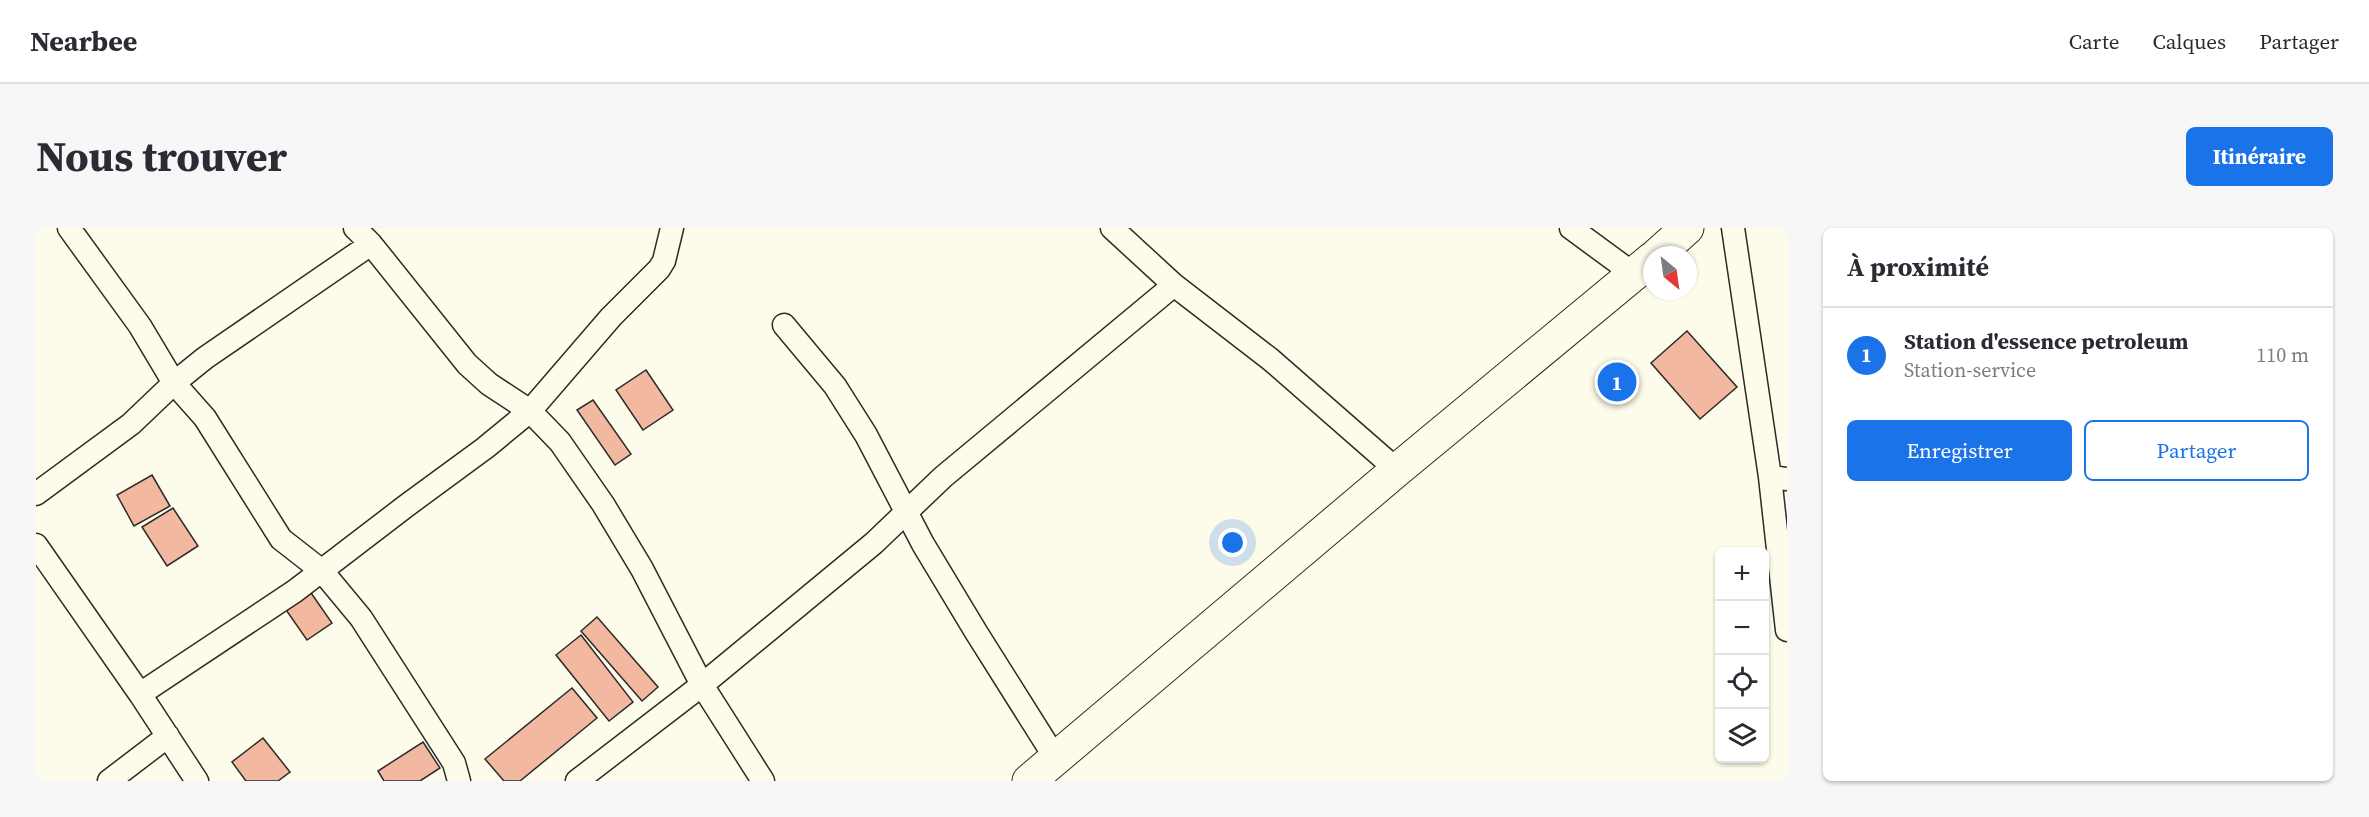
<!DOCTYPE html>
<html lang="fr">
<head>
<meta charset="utf-8">
<style>
  body { margin:0; font-family:"Source Serif 4",serif; background:#f7f7f7; color:#2b2b33 }
  .controls { position:absolute; right:18px; bottom:18px; display:grid; overflow:hidden; border-radius:9px; box-shadow:0 2px 4px #0004 }
  .controls button { width:54px; height:54px; display:grid; place-items:center; padding:0; border:0; border-bottom:2px solid #e1e1e2; background:#fff; color:#2b2b33; font:30px sans-serif }
  .compass { position:absolute; left:1607px; top:18px; width:54px; height:54px; border-radius:50%; background:#fff; box-shadow:0 2px 4px #0004; rotate:151deg }
  .you { position:absolute; left:1197px; top:315px; width:21px; height:21px; margin:-15px; border:4px solid #fff; border-radius:50%; background:#1a73e8; box-shadow:0 0 0 9px #1a73e833 }
  .badge { display:grid; place-items:center; width:39px; height:39px; border-radius:50%; background:#1a73e8; color:#fff; font-size:20px; font-weight:700 }
  .pin { position:absolute; translate:-50% -50%; border:3px solid #fff; box-shadow:0 2px 6px #0006 }
  .list { margin:0; padding:0; list-style:none }
  h2 { display:flex; justify-content:space-between; align-items:center; height:78px; margin:0; padding:0 24px; font-size:26px }
  h2 small { font-size:20px; font-weight:400; color:#7c7c81 }
  .list li { display:grid; grid-template-columns:39px 1fr auto; gap:18px; align-items:center; box-sizing:border-box; height:96px; padding:0 24px; border-top:2px solid #e1e1e2 }
  .list b { display:block; font-size:22px; white-space:nowrap }
  .list p { margin:0; font-size:20px; white-space:nowrap; color:#7c7c81 }
  .list em { font-size:20px; font-style:normal; color:#7c7c81 }
  .actions { display:flex; gap:12px; padding:18px 24px }
  .actions a { flex:1; padding:14px 0; border:2px solid #1a73e8; border-radius:9px; text-align:center; font-size:21px; color:#1a73e8 }
  .actions .main { background:#1a73e8; color:#fff }
  .icon { flex:none; width:33px; height:33px; fill:none; stroke:currentColor; stroke-width:2; stroke-linecap:round; stroke-linejoin:round }
  .map { position:relative; flex:none; width:1751px; height:553px; overflow:hidden; border-radius:9px }
  header { display:flex; align-items:center; gap:36px; box-sizing:border-box; height:84px; padding:0 30px; background:#fff; border-bottom:2px solid #e1e1e2 }
  header strong { font-size:28px }
  nav { display:flex; gap:33px; margin-inline-start:auto; font-size:21px }
  .intro { display:flex; align-items:center; justify-content:space-between; box-sizing:border-box; height:144px; padding:0 36px }
  h1 { margin:0; font-size:42px }
  .button { padding:15px 27px; border-radius:9px; background:#1a73e8; color:#fff; font-size:21px; font-weight:700 }
  main { display:flex; gap:36px; padding:0 36px }
  aside { flex:1; background:#fff; border-radius:9px; box-shadow:0 2px 4px #0004 }
  .map>svg:first-child { display:block }
</style>
</head>
<body>
<header>
<strong>Nearbee</strong>
<nav><a>Carte</a><a>Calques</a><a>Partager</a></nav>
</header>
<div class="intro"><h1>Nous trouver</h1><a class="button">Itinéraire</a></div>
<main>
<div class="map">
<svg width="1751" height="553" viewBox="0 0 1751 553">
  <rect width="100%" height="100%" fill="#fdfbea"/>
  <path fill="#f2b8a0" stroke="#2b2b2b" stroke-width="1.5" d="M1651,103L1701,159L1664,191L1615,135Z
    M610,142L637,182L607,202L580,162Z
    M557,172L595,226L579,237L541,182Z
    M116,247L134,278L98,298L81,267Z
    M137,280L162,318L131,338L106,299Z
    M273,362L296,395L271,412L248,379Z
    M561,389L622,459L606,473L545,403Z
    M545,407L597,474L573,493L520,427Z
    M536,460L561,490L484,553H468L449,531Z
    M227,510L254,544L242,553H210L196,534Z
    M387,514L404,540L384,553H348L342,543Z"/>
  <g fill="none" stroke-linecap="round" stroke-linejoin="round">
    <defs>
      <path id="street" d="M33,0L104,98L138,155L169,190L245,311L286,343L325,390L418,535L423,553
        M319,0L335,16L431,136L453,156L494,183L524,214L567,276L606,341L666,457L727,553
        M1076,0L1138,57L1234,131L1361,242
        M1535,0L1599,47
        M1697,0L1734,249
        M748,97L799,158L830,207L887,316L940,404L1020,531
        M1751,251L1734,249L1751,402
        M0,266L95,196L138,155L169,130L335,16
        M0,317L104,466L161,553
        M104,466L259,363L370,278L449,220L494,183L575,89L623,41L628,33L636,0
        M73,553L132,508
        M541,553L666,457L838,315L907,249L1138,57"/>
      <path id="highway" d="M1621,27L1651,0
        M993,553L1361,242L1616,31"/>
    </defs>
    <use href="#street" stroke="#2b2b2b" stroke-width="25"/>
    <use href="#highway" stroke="#2b2b2b" stroke-width="35"/>
    <use href="#street" stroke="#fdfbea" stroke-width="22"/>
    <use href="#highway" stroke="#fdfbea" stroke-width="33"/>
  </g>
</svg>
<div class="controls">
<button>+</button>
<button>−</button>
<button><svg class="icon" aria-label="locate" viewBox="0 0 24 24"><circle cx="12" cy="12" r="6"/><path d="M12 2v4M12 18v4M2 12h4M18 12h4"/></svg></button>
<button><svg class="icon" aria-label="layers" viewBox="0 0 24 24"><path d="M12 4l9 5-9 5-9-5zM3 14l9 5 9-5"/></svg></button>
</div>
<svg class="compass" viewBox="-18 -18 36 36"><path d="M0-13l5 13h-10z" fill="#e53935"/><path d="M0 13l5-13h-10z" fill="#7c7c81"/></svg>
<div class="you"></div>
<div class="pin badge" style="left:1581px;top:154px">1</div>
</div>
<aside>
<h2>À proximité<small></small></h2>
<ul class="list">
<li><span class="badge">1</span><div><b>Station d'essence petroleum</b><p>Station-service</p></div><em>110 m</em></li>
</ul>
<div class="actions"><a class="main">Enregistrer</a><a>Partager</a></div>
</aside>
</main>
</body>
</html>
